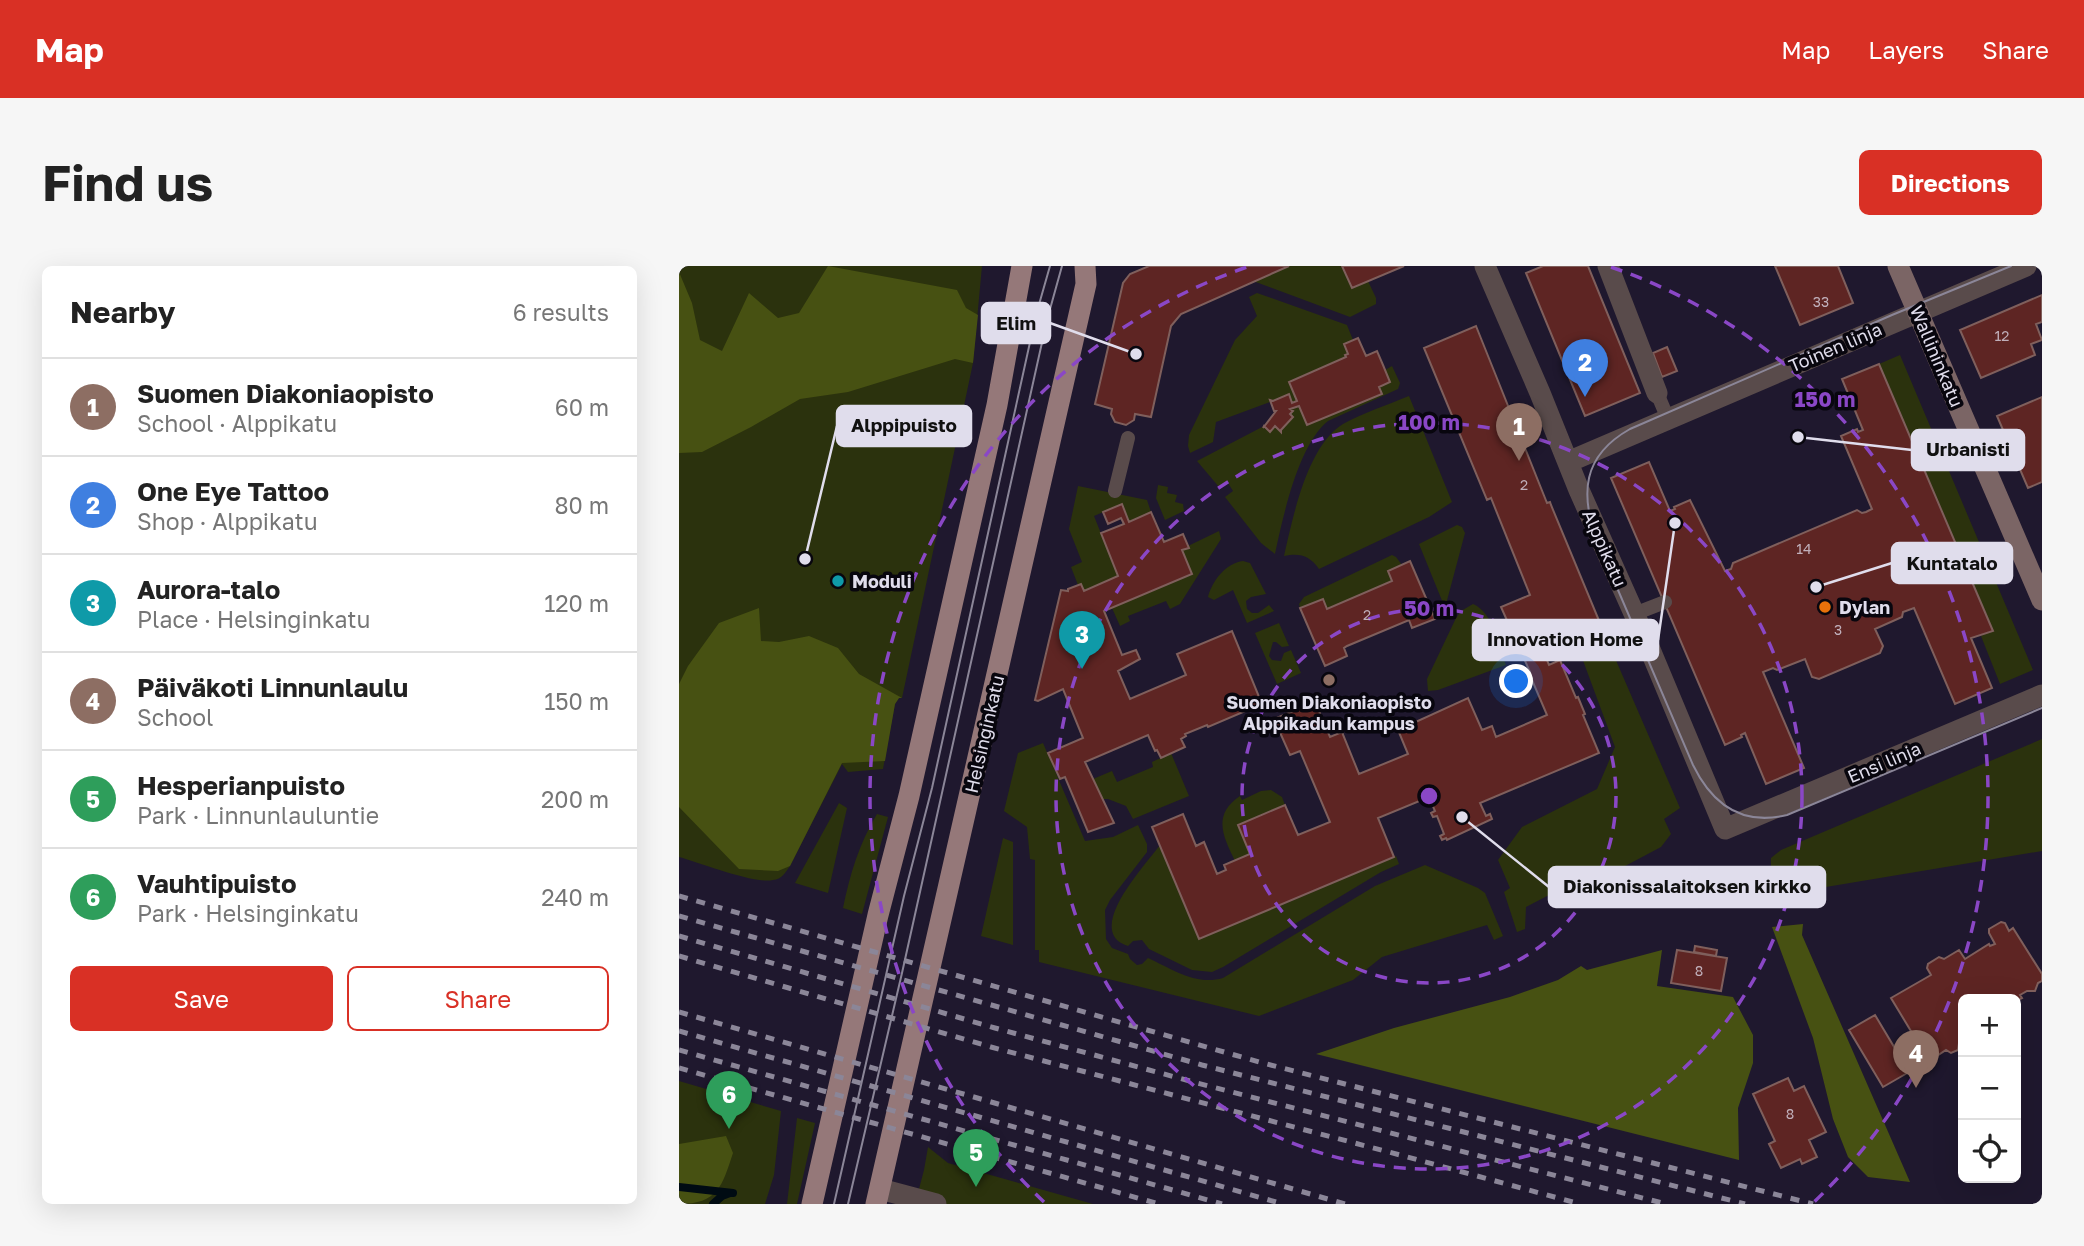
<!DOCTYPE html>
<html lang="en">
<head>
<meta charset="utf-8">
<style>
  body { margin:0; font-family:"Golos Text",sans-serif; background:#f6f6f6; color:#222 }
  .controls { position:absolute; right:21px; bottom:21px; display:grid; overflow:hidden; border-radius:10px; box-shadow:0 7px 28px #0002 }
  .controls button { width:63px; height:63px; display:grid; place-items:center; padding:0; border:0; border-bottom:2px solid #e0e0e0; background:#fff; color:#222; font:35px sans-serif }
  .you { position:absolute; left:838px; top:416px; width:24px; height:24px; margin:-18px; border:5px solid #fff; border-radius:50%; background:#1a73e8; box-shadow:0 0 0 10px #1a73e833 }
  .badge { display:grid; place-items:center; width:46px; height:46px; border-radius:50%; background:#d93025; color:#fff; font-size:23px; font-weight:700 }
  .pin { position:absolute; translate:-50% -58px; filter:drop-shadow(0 2px 4px #0008) }
  .pin::after { content:''; position:absolute; top:37px; width:24px; height:21px; background:inherit; clip-path:polygon(0 0,100% 0,50% 100%) }
  .list { margin:0; padding:0; list-style:none }
  h2 { display:flex; justify-content:space-between; align-items:center; height:91px; margin:0; padding:0 28px; font-size:30px }
  h2 small { font-size:23px; font-weight:400; color:#767676 }
  .list li { display:grid; grid-template-columns:46px 1fr auto; gap:21px; align-items:center; box-sizing:border-box; height:98px; padding:0 28px; border-top:2px solid #e0e0e0 }
  .list b { display:block; font-size:26px; white-space:nowrap }
  .list p { margin:0; font-size:23px; white-space:nowrap; color:#767676 }
  .list em { font-size:23px; font-style:normal; color:#767676 }
  .actions { display:flex; gap:14px; padding:21px 28px }
  .actions a { flex:1; padding:16px 0; border:2px solid #d93025; border-radius:10px; text-align:center; font-size:24px; color:#d93025 }
  .actions .main { background:#d93025; color:#fff }
  .icon { flex:none; width:38px; height:38px; fill:none; stroke:currentColor; stroke-width:2; stroke-linecap:round; stroke-linejoin:round }
  .map { position:relative; flex:none; width:1363px; height:938px; overflow:hidden; border-radius:10px }
  header { display:flex; align-items:center; gap:42px; box-sizing:border-box; height:98px; padding:0 35px; background:#d93025; color:#fff }
  header strong { font-size:33px }
  nav { display:flex; gap:38px; margin-inline-start:auto; font-size:24px }
  .intro { display:flex; align-items:center; justify-content:space-between; box-sizing:border-box; height:168px; padding:0 42px }
  h1 { margin:0; font-size:49px }
  .button { padding:18px 32px; border-radius:10px; background:#d93025; color:#fff; font-size:24px; font-weight:700 }
  main { display:flex; gap:42px; padding:0 42px }
  aside { flex:1; background:#fff; border-radius:10px; box-shadow:0 7px 28px #0002 }
  .map>svg:first-child { display:block }
</style>
</head>
<body>
<header>
<strong>Map</strong>
<nav><a>Map</a><a>Layers</a><a>Share</a></nav>
</header>
<div class="intro"><h1>Find us</h1><a class="button">Directions</a></div>
<main>
<aside>
<h2>Nearby<small>6 results</small></h2>
<ul class="list">
<li><span class="badge" style="background:#8d6e63">1</span><div><b>Suomen Diakoniaopisto</b><p>School · Alppikatu</p></div><em>60 m</em></li>
<li><span class="badge" style="background:#3f7fe0">2</span><div><b>One Eye Tattoo</b><p>Shop · Alppikatu</p></div><em>80 m</em></li>
<li><span class="badge" style="background:#0f9aa8">3</span><div><b>Aurora-talo</b><p>Place · Helsinginkatu</p></div><em>120 m</em></li>
<li><span class="badge" style="background:#8d6e63">4</span><div><b>Päiväkoti Linnunlaulu</b><p>School</p></div><em>150 m</em></li>
<li><span class="badge" style="background:#2e9e5b">5</span><div><b>Hesperianpuisto</b><p>Park · Linnunlauluntie</p></div><em>200 m</em></li>
<li><span class="badge" style="background:#2e9e5b">6</span><div><b>Vauhtipuisto</b><p>Park · Helsinginkatu</p></div><em>240 m</em></li>
</ul>
<div class="actions"><a class="main">Save</a><a>Share</a></div>
</aside>
<div class="map">
<svg width="1363" height="938" viewBox="0 0 1363 938">
  <rect width="100%" height="100%" fill="#1f182e"/>
  <path fill="#2b320d" d="M0,0H303L294,97L223,432H220L216,438L204,503L169,506L163,498L111,600C106,607 103,613 94,614C74,618 22,597 0,591Z
    M610,0H663L673,22L689,15L697,32V38L671,51L574,15Z
    M578,27L668,59L674,74L665,78L669,88L667,91L610,116L618,135L613,137L610,129L537,156L534,176L511,187L509,180L510,169L556,74L578,50L570,31Z
    M1221,89L1354,404L1321,418L1302,370L1314,364L1200,98Z
    M713,100L721,117L719,123L649,155C619,179 604,251 596,288L582,277L546,231L554,225L549,217L540,221L518,195L585,160L591,166L596,160L602,166L611,143L620,140L629,159L702,128L700,121L711,116L706,104Z
    M730,130L773,236L750,251L640,303C630,289 621,287 605,290C614,251 628,180 664,158C684,147 708,139 730,130Z
    M479,219L489,221L488,227L498,229L496,236L504,238L505,245L486,254L477,232Z
    M399,220L468,234L472,246L450,256L443,238L415,250L439,310L405,325L402,318L399,319L392,301L403,296L390,263Z
    M778,259L783,261L786,267L766,342L740,278Z
    M540,265L542,273L501,338L491,343L487,335L449,350L451,355L441,360L433,342L513,308L503,284L509,282V280Z
    M713,289L717,291L723,299L713,315L648,343L644,333L621,342L620,338L625,331Z
    M564,295L571,297L587,328L572,331L567,335L568,343L573,347H579L590,339L595,345L568,357L554,324L535,334L529,331C533,315 547,297 564,295Z
    M794,338C814,346 820,380 827,399L759,424L749,425L748,413L777,352L782,345Z
    M600,357L610,380L603,381L597,376H594L590,390L593,394L602,395L605,387L612,384L622,407L598,418L576,367Z
    M926,369L1001,542L985,553L992,568L982,581L933,607L920,603L847,641L846,663L838,666L825,626L831,622L819,594L843,561L918,523L936,481L899,381Z
    M1363,473V585L1117,626C1097,621 1091,612 1092,592L1102,584Z
    M364,477L406,575L434,571L459,559L468,578V586L431,634L426,644L427,673L433,682L449,688L451,693L458,699L463,698L469,692C493,703 517,720 544,712L696,620L746,599L799,622L806,627L824,670L815,674L808,659L703,691L674,714L580,750L360,696V684H356V594L351,593L348,561L325,545L339,487Z
    M492,487L510,530L454,553L447,540L429,533H423L414,513L433,505L438,516L474,501L473,496Z
    M592,524L603,531L606,539L559,559L571,588L556,595C544,570 533,549 561,530L563,534L582,525Z
    M160,537L168,542L149,627L116,617Z
    M198,548L209,551L183,648L164,642C171,608 180,578 198,548Z
    M324,572L334,576V679L302,670Z
    M481,579L589,645L717,590L720,598L702,606L544,701L533,706L513,704L470,683L463,674L454,675L449,680C444,678 438,676 435,670C422,646 467,598 481,579Z
    M0,815L102,845L95,909L86,938H0Z
    M118,852L136,857L118,938H108Z
    M249,881L269,897L414,938H236L245,904Z"/>
  <path fill="#475112" d="M149,0L278,24L287,42L299,49L294,97L276,93L169,126L121,133L72,161L23,186L0,187V6L13,37L21,74L43,85L70,27L99,52L120,47Z
    M80,342L82,375L100,376L130,370L159,382L180,408L223,432H220L216,438L206,495L163,497L111,600L99,605L60,603L0,541V418L9,400L40,357Z
    M1124,658L1123,669L1231,916L1189,911L1169,891L1154,853L1134,772L1093,661Z
    M983,684L978,720L1054,731L1074,769V797L1059,842L1060,894L637,788L715,762L831,731L879,714L902,700L908,704Z
    M47,870L54,887C43,920 39,938 0,938V878Z"/>
  <g fill="none" stroke-linecap="round" stroke-linejoin="round">
    <path stroke="#000b13" stroke-width="8" d="M0,921L54,927
      M34,938L43,930L51,927"/>
  </g>
  <path fill="#5e2523" stroke="#7f5f5c" stroke-width="2" d="M470,0H610L502,48L492,60L472,151L456,148L455,154L447,159L436,156L432,148L433,143L416,138L444,17L451,8Z
    M663,0H725L673,22Z
    M864,0H909L961,127L906,150L847,7Z
    M1096,0H1159L1174,37L1121,59Z
    M1363,29V56L1357,58L1363,74L1352,78L1356,89L1302,112L1281,64Z
    M797,60L868,237L871,236L872,239L926,369L899,381L897,376L866,389L870,399L881,394L897,432L899,431L906,448L904,449L920,487L801,537L807,550L811,548L813,553L768,574L767,572L763,574L761,570L765,568L758,550L754,551L752,547L756,545L750,531L699,552L715,591L520,673L473,561L504,548L517,580L525,576L538,608L547,604L545,599L571,588L559,559L606,539L619,569L651,556L621,485L611,489L595,453L636,436L651,471L663,466L680,508L729,488L719,464L789,432L803,464L813,460L817,471L868,449L850,407L851,406L822,341L851,329L812,232L808,234L745,82Z
    M679,72L687,90L698,85L704,99L711,116L700,121L703,128L628,159L620,140L611,143L614,145L611,148L614,151L602,164V166L596,160L591,166L585,160L584,162L597,145H595L591,134L594,135L610,128L613,137L618,135L610,116L667,91L666,89L669,88L665,78Z
    M988,81L998,105L983,111L974,87Z
    M1200,98L1314,365L1292,372L1313,422L1276,438L1235,342L1224,346L1223,351L1196,363L1204,380L1201,387L1140,413L1133,411L1126,393L1098,404L1094,402L1084,406L1125,502L1087,518L1066,467L1062,469L1063,471L1046,479L932,212L970,196L991,245L996,243L995,241L1011,234L1046,305L1052,303L1054,297L1178,244L1183,247L1187,246L1193,243L1162,170L1178,163L1179,166L1184,164L1163,113Z
    M1363,131V216L1349,222L1318,150Z
    M443,238L450,256L472,246L485,276L504,268L510,282L503,284L513,308L425,345L443,389L457,384L461,393L439,405L451,433L507,409L498,388L553,365L583,438L529,461L528,459L506,468L507,470L502,473L506,481L482,492L478,484L476,485L469,469L406,496L435,557L409,566L386,511L381,513L369,487L404,472L384,423L359,435L356,434L382,324L389,325V323L402,318L405,325L439,310L422,267L445,258L442,252L429,258L424,246Z
    M731,295L756,353L733,362L730,354L668,380L665,382L668,390L646,400L621,342L644,333L648,343L713,315L709,305Z
    M1322,656L1326,657L1330,665L1334,662L1363,708V715L1359,717L1356,725H1348L1341,729L1343,732L1337,735V733H1284V774L1280,777L1279,784L1272,787L1267,784L1250,795L1212,732L1252,709L1248,702L1249,698L1260,691L1265,693L1280,684L1286,693L1310,678L1311,680L1316,678L1310,667V663Z
    M1016,680L1038,684L1037,690L1015,686Z
    M998,684L1048,692L1042,725L992,717Z
    M1196,749L1230,806L1204,821L1170,764Z
    M1109,812L1115,825L1125,820L1147,866L1130,874L1138,891L1123,898L1121,893L1102,902L1090,878L1096,875L1074,828Z"/>
  <g fill="none" stroke-linecap="round" stroke-linejoin="round">
    <path stroke="#594b4b" stroke-width="14" d="M978,127L989,153
      M436,225L449,172
      M955,348L986,336"/>
    <path stroke="#594b4b" stroke-width="21" d="M806,0L861,127L900,224L970,381L1046,563L1363,429
      M929,0L978,127
      M889,196L1347,0
      M201,923L257,938"/>
    <path stroke="#7b6565" stroke-width="21" d="M1219,0L1363,334"/>
    <path stroke="#957879" stroke-width="21" d="M133,938L199,649L230,530L318,139L343,0
      M197,938L407,18L406,0"/>
    <path stroke="#8b8698" stroke-width="2" d="M1332,0L1213,49L951,163C903,190 901,228 918,275L1014,499C1033,538 1063,560 1108,549L1363,442
      M155,938L225,630L253,522L357,49L371,0
      M169,938L223,707L368,54L383,0"/>
    <path stroke="#8b8698" stroke-width="5" stroke-dasharray="9 9" stroke-linecap="butt" d="M0,630L580,796L1134,938
      M0,650L523,799L1066,938
      M0,670L316,762L518,817L987,938
      M0,690L312,781L721,889L901,938
      M0,746L666,938
      M0,765L604,938
      M0,784L543,938
      M0,802L480,938"/>
  </g>
  <g fill="none" stroke="#8a47c6" stroke-width="3.5" stroke-dasharray="12 9">
    <circle cx="750" cy="530" r="187"/>
    <circle cx="750" cy="530" r="373"/>
    <path d="M365 936A560 560 0 0 1 568 1M932 1A560 560 0 0 1 1135 936"/>
  </g>
  <circle fill="#0f9aa8" stroke="#08060e" stroke-width="2.5" cx="159" cy="315" r="7"/>
  <circle fill="#e8710a" stroke="#08060e" stroke-width="2.5" cx="1146" cy="341" r="7"/>
  <circle fill="#8d6e63" stroke="#08060e" stroke-width="2.5" cx="650" cy="414" r="7"/>
  <g text-anchor="middle" dominant-baseline="central" stroke-width="7" stroke-linejoin="round" paint-order="stroke">
    <g font-size="14" fill="#c0afba">
      <text x="1142" y="35">33</text>
      <text x="1323" y="69">12</text>
      <text x="845" y="218">2</text>
      <text x="1125" y="282">14</text>
      <text x="688" y="348">2</text>
      <text x="1159" y="363">3</text>
      <text x="1020" y="704">8</text>
      <text x="1111" y="847">8</text>
    </g>
    <g font-size="18" fill="#e0ddec" stroke="#08060e">
      <text transform="translate(1156 81) rotate(-23)">Toinen linja</text>
      <text transform="translate(1258 90) rotate(67)">Wallininkatu</text>
      <text transform="translate(926 282) rotate(66)">Alppikatu</text>
      <text transform="translate(305 468) rotate(-77)">Helsinginkatu</text>
      <text transform="translate(1205 496) rotate(-23)">Ensi linja</text>
    </g>
    <g font-size="18" font-weight="bold" fill="#e0ddec" stroke="#08060e" text-anchor="start">
      <text x="173" y="315">Moduli</text>
      <text x="1160" y="341">Dylan</text>
      <text x="650" y="436" text-anchor="middle">Suomen Diakoniaopisto<tspan x="650" dy="21">Alppikadun kampus</tspan></text>
    </g>
  </g>
  <circle cx="750" cy="530" r="10" fill="#8a47c6" stroke="#08060e" stroke-width="3.5"/>
  <g font-size="21" text-anchor="middle" font-weight="bold" fill="#8a47c6" stroke="#08060e" stroke-width="7" stroke-linejoin="round" paint-order="stroke">
    <text x="1146" y="141">150 m</text>
    <text x="750" y="164">100 m</text>
    <text x="750" y="350">50 m</text>
  </g>
  <path fill="none" stroke="#e0ddec" stroke-width="2.5" d="M457 88L371 57M126 293L158 160M1119 171L1233 184M1137 321L1213 297M996 257L979 374M783 551L870 621"/>
  <g fill="#e0ddec" stroke="#08060e" stroke-width="2.5">
    <circle cx="457" cy="88" r="7"/>
    <circle cx="126" cy="293" r="7"/>
    <circle cx="1119" cy="171" r="7"/>
    <circle cx="1137" cy="321" r="7"/>
    <circle cx="996" cy="257" r="7"/>
    <circle cx="783" cy="551" r="7"/>
  </g>
  <g fill="#e0ddec" stroke="#e0ddec" stroke-width="2.5">
    <rect x="303" y="37" width="68" height="40" rx="7"/>
    <rect x="158" y="140" width="134" height="40" rx="7"/>
    <rect x="1233" y="164" width="112" height="40" rx="7"/>
    <rect x="1213" y="277" width="120" height="40" rx="7"/>
    <rect x="794" y="354" width="185" height="40" rx="7"/>
    <rect x="870" y="601" width="276" height="40" rx="7"/>
  </g>
  <g font-size="19" text-anchor="middle" font-weight="bold" fill="#111">
    <text x="337" y="64">Elim</text>
    <text x="225" y="166">Alppipuisto</text>
    <text x="1289" y="190">Urbanisti</text>
    <text x="1273" y="304">Kuntatalo</text>
    <text x="886" y="380">Innovation Home</text>
    <text x="1008" y="627">Diakonissalaitoksen kirkko</text>
  </g>
</svg>
<div class="controls">
<button>+</button>
<button>−</button>
<button><svg class="icon" aria-label="locate" viewBox="0 0 24 24"><circle cx="12" cy="12" r="6"/><path d="M12 2v4M12 18v4M2 12h4M18 12h4"/></svg></button>
</div>
<div class="you"></div>
<div class="pin badge" style="left:840px;top:195px;background:#8d6e63">1</div>
<div class="pin badge" style="left:906px;top:131px;background:#3f7fe0">2</div>
<div class="pin badge" style="left:403px;top:403px;background:#0f9aa8">3</div>
<div class="pin badge" style="left:1237px;top:822px;background:#8d6e63">4</div>
<div class="pin badge" style="left:297px;top:921px;background:#2e9e5b">5</div>
<div class="pin badge" style="left:50px;top:863px;background:#2e9e5b">6</div>
</div>
</main>
</body>
</html>
